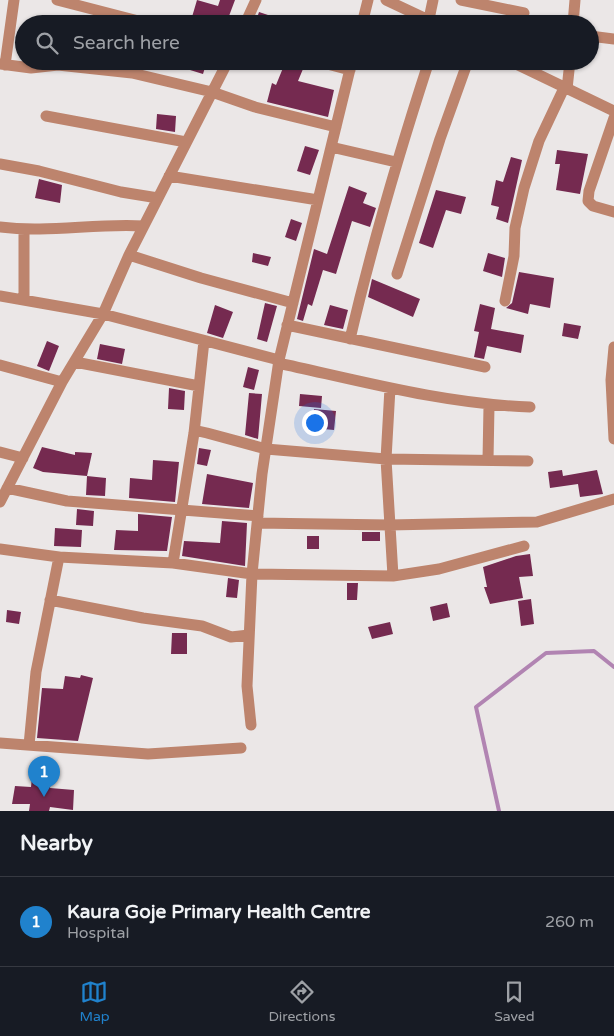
<!DOCTYPE html>
<html lang="en">
<head>
<meta charset="utf-8">
<style>
  body { margin:0; font-family:"Varela Round",sans-serif; background:#242831; color:#f1f3f6 }
  .you { position:absolute; left:314px; top:422px; width:18px; height:18px; margin:-12px; border:4px solid #fff; border-radius:50%; background:#1a73e8; box-shadow:0 0 0 8px #1a73e833 }
  .badge { display:grid; place-items:center; width:32px; height:32px; border-radius:50%; background:#2082cd; color:#fff; font-size:16px; font-weight:700 }
  .pin { position:absolute; translate:-50% -41px; filter:drop-shadow(0 1px 2px #0008) }
  .pin::after { content:''; position:absolute; top:26px; width:18px; height:15px; background:inherit; clip-path:polygon(0 0,100% 0,50% 100%) }
  .list { margin:0; padding:0; list-style:none }
  h2 { display:flex; justify-content:space-between; align-items:center; height:65px; margin:0; padding:0 20px; font-size:21px }
  h2 small { font-size:16px; font-weight:400; color:#9ea1a6 }
  .list li { display:grid; grid-template-columns:32px 1fr auto; gap:15px; align-items:center; box-sizing:border-box; height:90px; padding:0 20px; border-top:1px solid #363941 }
  .list b { display:block; font-size:19px; white-space:nowrap }
  .list p { margin:0; font-size:16px; white-space:nowrap; color:#9ea1a6 }
  .list em { font-size:16px; font-style:normal; color:#9ea1a6 }
  .icon { flex:none; width:28px; height:28px; fill:none; stroke:currentColor; stroke-width:2; stroke-linecap:round; stroke-linejoin:round }
  .map { position:relative; flex:none; width:614px; height:811px; overflow:hidden }
  .search { position:absolute; background:#171b24; box-shadow:0 1px 4px #0004; left:15px; right:15px; top:15px; height:55px; display:flex; align-items:center; gap:12px; box-sizing:border-box; padding:0 18px; border-radius:28px; color:#9ea1a6; font-size:19px }
  .sheet { height:155px; background:#171b24 }
  nav { display:flex; justify-content:space-around; align-items:center; box-sizing:border-box; height:70px; border-top:1px solid #363941; background:#171b24; font-size:14px; color:#9ea1a6 }
  nav a { display:grid; justify-items:center; gap:2px }
  nav .on { color:#2082cd }
  .map>svg:first-child { display:block }
</style>
</head>
<body>
<div class="map">
<svg width="614" height="811" viewBox="0 0 614 811">
  <rect width="100%" height="100%" fill="#ebe7e7"/>
  <g fill="none" stroke-linecap="round" stroke-linejoin="round">
    <path stroke="#b184b2" stroke-width="4" d="M499,811L476,707L546,653L594,651L614,667"/>
  </g>
  <path fill="#752a50" d="M197,0L218,6L220,0H235L226,24H212L192,17Z
    M259,12L289,22V24H255Z
    M193,61H207L203,74L190,70Z
    M285,63L303,69L298,81L334,90L328,117L267,102L272,83L276,85Z
    M157,114L176,116L175,132L156,129Z
    M305,146L319,150L310,175L297,171Z
    M557,150L588,154L580,194L556,190L560,164H555Z
    M511,157L522,160L508,223L496,219L499,207L491,205L496,180L503,182Z
    M39,179L62,185L60,203L35,198Z
    M349,186L367,193L363,203L376,208L370,227L352,221L336,274L323,270L312,306L308,304L303,321L297,319L314,249L327,254Z
    M436,190L466,197L461,214L446,210L433,248L419,243Z
    M291,219L302,223L296,241L285,237Z
    M253,253L271,257L268,266L252,262Z
    M488,253L505,258L502,277L483,271Z
    M519,272L554,278L550,308L530,304L528,314L506,308L512,303Z
    M372,279L420,299L413,317L368,297Z
    M265,303L277,306L267,342L257,339Z
    M480,304L495,308L491,329L524,335L521,353L487,346L484,359L474,357L479,332L474,331Z
    M215,305L233,312L223,338L207,333Z
    M330,305L348,310L343,329L324,325Z
    M564,323L581,326L578,339L562,336Z
    M47,341L59,346L49,371L37,366Z
    M100,344L125,349L122,364L97,359Z
    M248,367L259,370L254,390L243,387Z
    M169,388L185,391L184,410L168,409Z
    M249,393L262,394L258,439L245,435Z
    M300,394L322,396L321,408L299,406Z
    M314,409L336,411L334,430L312,428Z
    M42,447L75,455V452L92,453L87,476L43,472L33,468Z
    M199,448L211,450L207,466L197,464Z
    M153,460L179,462L175,502L129,498L130,478L152,480Z
    M562,470L563,476L597,470L603,494L580,497L578,484L550,488L548,472Z
    M207,474L253,483L249,508L202,504Z
    M87,476L106,478L105,496L86,495Z
    M77,509L94,511L93,526L76,525Z
    M138,514L172,517L167,551L114,550L116,530L138,531Z
    M222,521L247,523L245,566L182,556L184,541L220,543Z
    M55,528L82,530L81,547L54,546Z
    M362,532H380V541H362Z
    M307,536H319V549H307Z
    M530,554L533,576L519,577L523,598L490,604L484,587H487L483,567L516,556Z
    M228,578L239,580L237,598L226,597Z
    M347,583H358L357,600H347Z
    M531,599L534,624L521,626L518,601Z
    M447,603L450,617L433,621L430,607Z
    M7,610L21,612L19,624L6,622Z
    M390,622L393,634L372,639L368,627Z
    M172,633H187V654H171Z
    M81,675L93,678L78,741L37,738L42,688L63,689L65,676L80,678Z
    M32,777L51,778L50,788L74,790L73,810L50,807L49,811H29L30,804H12L15,786L31,787Z"/>
  <g fill="none" stroke-linecap="round" stroke-linejoin="round">
    <path stroke="#bd846d" stroke-width="11" d="M57,0L150,24
      M386,0L437,24
      M461,0L524,13
      M429,19L433,0
      M245,24L256,0
      M362,24L368,0
      M573,24L575,0
      M590,36L614,39
      M316,61L350,70
      M510,61L614,111
      M0,64L31,68L58,65L132,73L212,92L255,107L336,127
      M5,65L14,0
      M567,89L570,61
      M46,116L186,142
      M614,118L589,191L588,201L593,206L614,212
      M331,147L396,162
      M0,164L39,171L121,192L158,198
      M169,176L318,200
      M0,227C48,233 96,223 144,226
      M129,255L201,278L293,303
      M397,274L440,139L468,61
      M0,296L103,314L279,360
      M24,299V230
      M505,301L514,256L515,228L524,188L539,141L564,88
      M287,325L485,367
      M350,339C372,245 399,153 429,61
      M614,347L611,380L614,439
      M75,362L199,386
      M278,363C361,381 445,404 530,407
      M0,365L62,382
      M390,388L386,459L393,576
      M194,433L198,431L207,433L266,449L386,459L528,461
      M0,452L23,458
      M488,460L489,406
      M7,488L67,501L258,516
      M0,502L62,382L103,314L129,255L228,61
      M257,523L389,525L537,522L614,499
      M0,549L59,557L173,563L252,574L393,576L439,569L524,546
      M173,563L194,433L204,341
      M50,600L143,618L202,626L231,637L249,635
      M251,725L247,686L252,574L262,474L279,360L352,61
      M0,743L148,754L241,748
      M29,745L36,672L59,557"/>
  </g>
</svg>
<div class="you"></div>
<div class="pin badge" style="left:44px;top:797px">1</div>
<div class="search"><svg class="icon" aria-label="search" viewBox="0 0 24 24"><circle cx="10" cy="10" r="6"/><path d="M15 15l6 6"/></svg>Search here</div>
</div>
<section class="sheet">
<h2>Nearby<small></small></h2>
<ul class="list">
<li><span class="badge">1</span><div><b>Kaura Goje Primary Health Centre</b><p>Hospital</p></div><em>260 m</em></li>
</ul>
</section>
<nav>
<a class="on"><svg class="icon" aria-label="map" viewBox="0 0 24 24"><path d="M3 6l6-2 6 2 6-2v14l-6 2-6-2-6 2zM9 4v14M15 6v14"/></svg>Map</a>
<a><svg class="icon" aria-label="directions" viewBox="0 0 24 24"><path d="M12 3l9 9-9 9-9-9zM9 14v-3h6M13 9l2 2-2 2"/></svg>Directions</a>
<a><svg class="icon" aria-label="saved" viewBox="0 0 24 24"><path d="M7 4h10v16l-5-4-5 4z"/></svg>Saved</a>
</nav>
</body>
</html>
